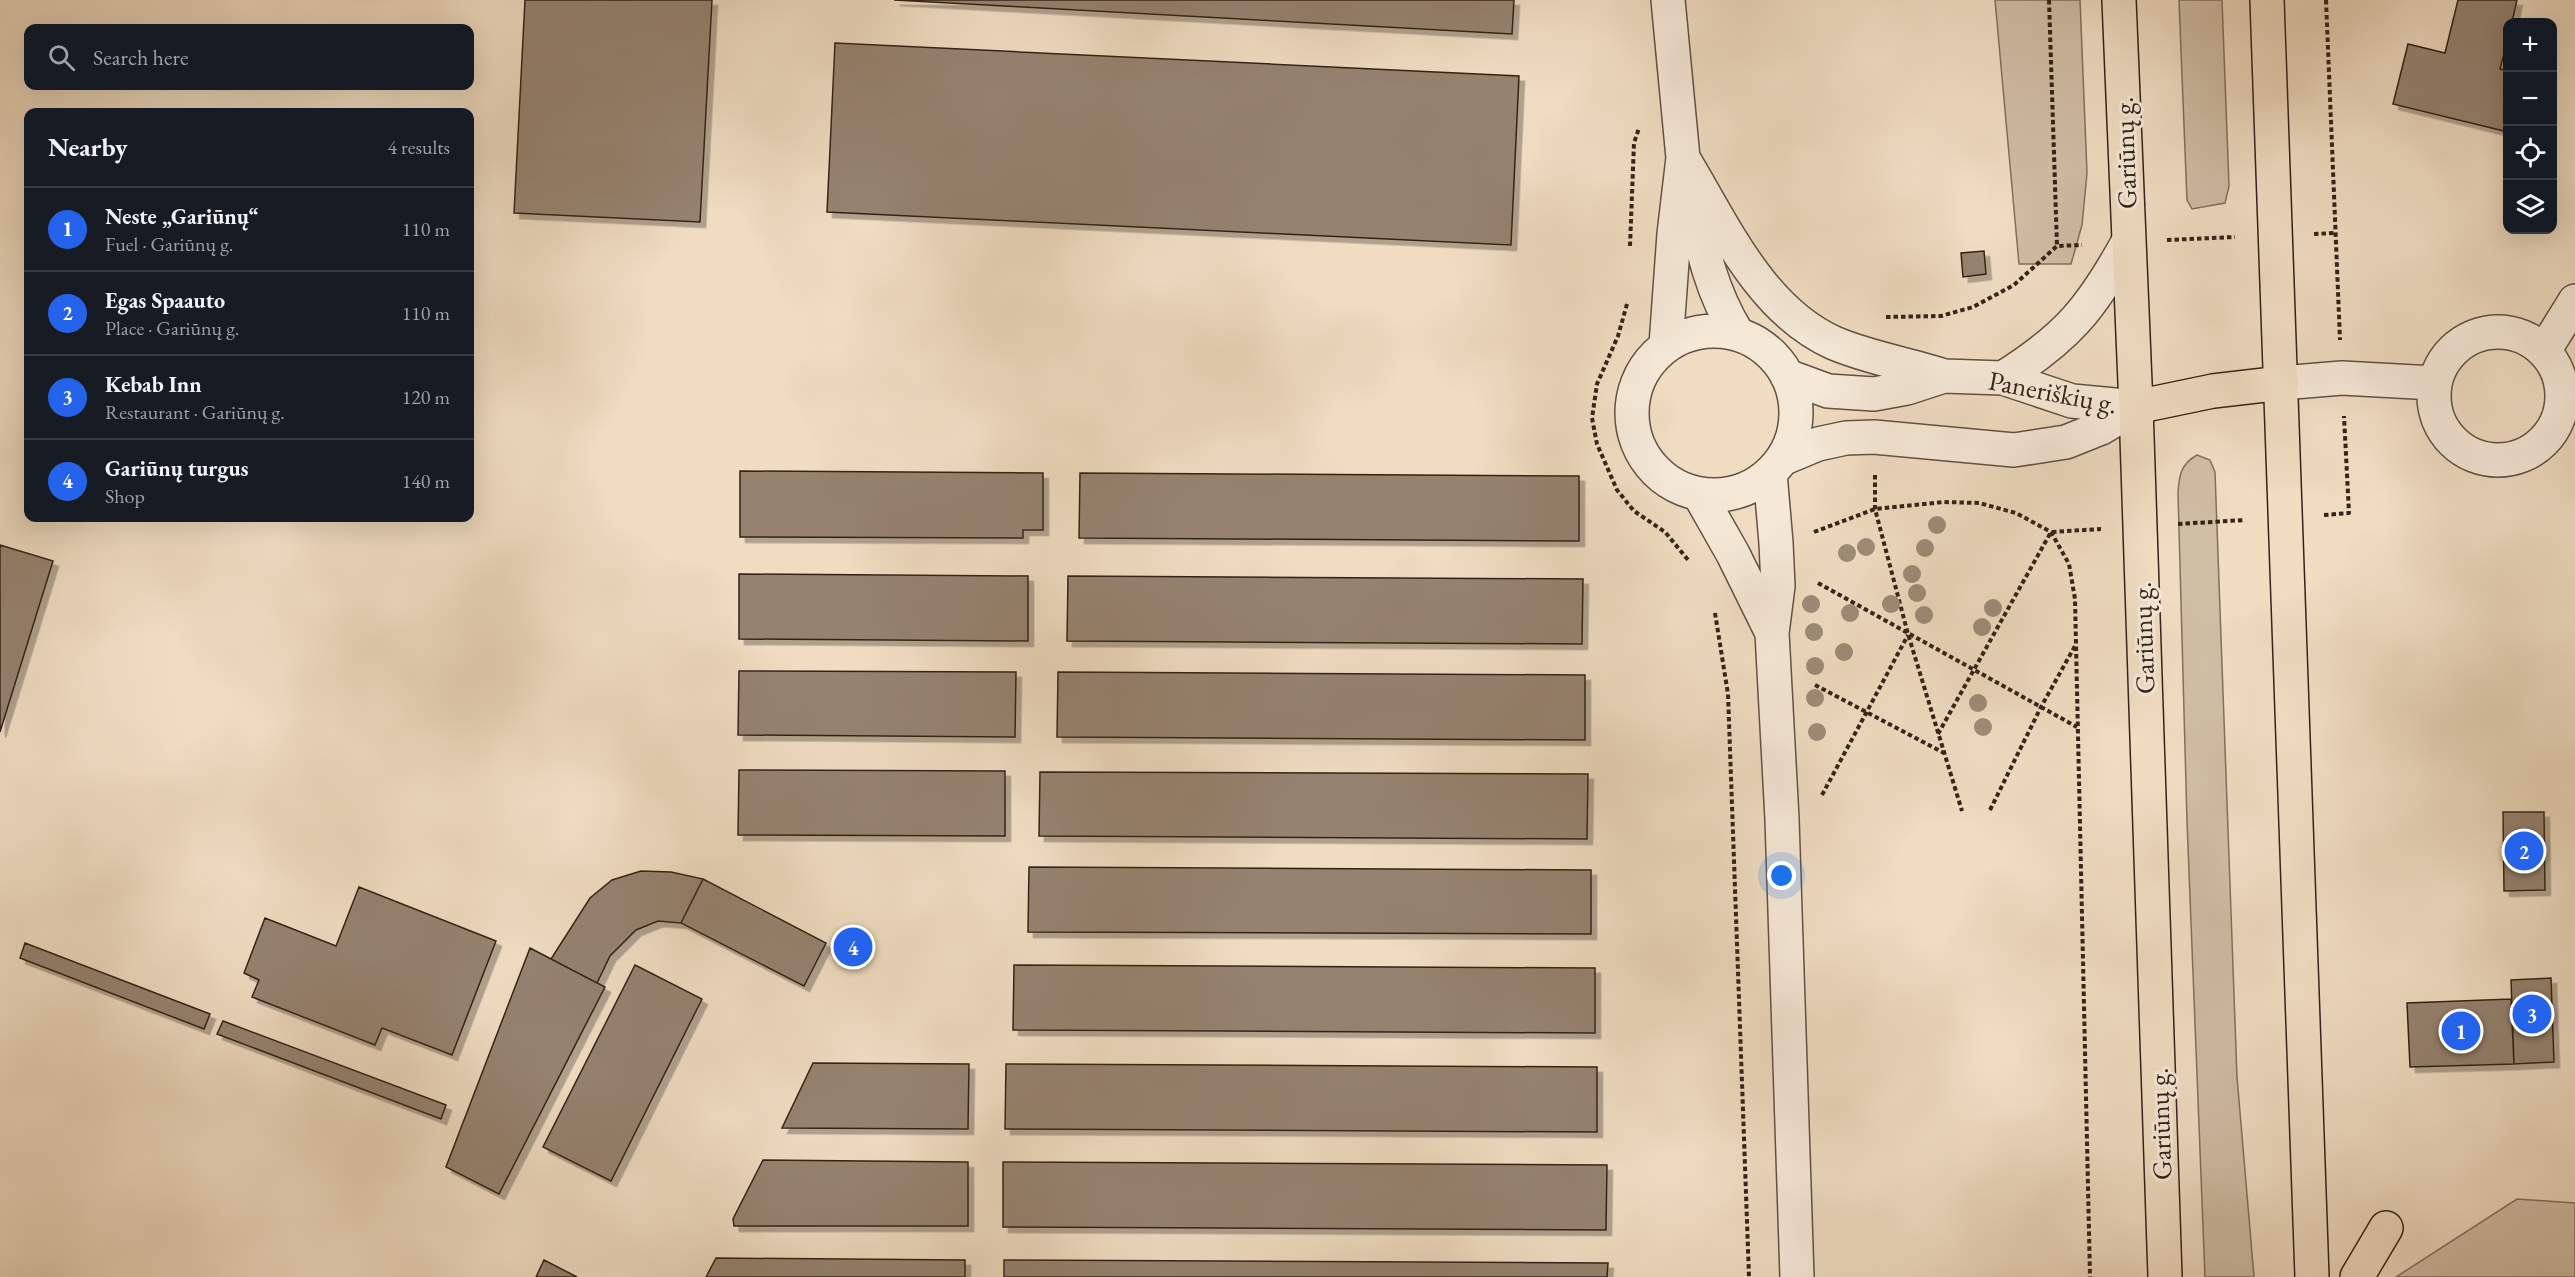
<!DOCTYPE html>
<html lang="en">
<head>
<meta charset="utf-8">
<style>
  body { margin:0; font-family:"EB Garamond",serif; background:#242831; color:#f1f3f6 }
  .controls { position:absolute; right:18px; top:18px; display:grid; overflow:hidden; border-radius:12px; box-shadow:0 6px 24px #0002 }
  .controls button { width:54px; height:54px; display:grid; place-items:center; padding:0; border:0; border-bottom:2px solid #363941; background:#171b24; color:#f1f3f6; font:30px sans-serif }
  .you { position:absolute; left:1782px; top:876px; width:21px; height:21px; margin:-15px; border:4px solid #fff; border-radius:50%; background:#1a73e8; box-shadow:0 0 0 9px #1a73e833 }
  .badge { display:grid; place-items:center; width:39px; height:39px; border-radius:50%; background:#2563eb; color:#fff; font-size:20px; font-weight:700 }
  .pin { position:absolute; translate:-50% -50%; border:3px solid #fff; box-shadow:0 2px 6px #0006 }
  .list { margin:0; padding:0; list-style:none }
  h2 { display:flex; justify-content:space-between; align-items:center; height:78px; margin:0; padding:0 24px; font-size:26px }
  h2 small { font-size:20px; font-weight:400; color:#9ea1a6 }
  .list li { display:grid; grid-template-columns:39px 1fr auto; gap:18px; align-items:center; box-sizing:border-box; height:84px; padding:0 24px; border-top:2px solid #363941 }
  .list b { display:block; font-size:22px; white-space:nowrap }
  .list p { margin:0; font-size:20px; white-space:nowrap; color:#9ea1a6 }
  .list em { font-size:20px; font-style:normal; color:#9ea1a6 }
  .icon { flex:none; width:33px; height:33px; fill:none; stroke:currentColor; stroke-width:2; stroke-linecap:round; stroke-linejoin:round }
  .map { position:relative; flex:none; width:2575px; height:1277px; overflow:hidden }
  .search { position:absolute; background:#171b24; box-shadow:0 6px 24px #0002; left:24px; top:24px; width:450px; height:66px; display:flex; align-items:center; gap:15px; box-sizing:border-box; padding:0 21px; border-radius:12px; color:#9ea1a6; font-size:22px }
  .panel { position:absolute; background:#171b24; box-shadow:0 6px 24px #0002; left:24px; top:108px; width:450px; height:414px; border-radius:12px }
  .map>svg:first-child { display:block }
</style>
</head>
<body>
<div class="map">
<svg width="2575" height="1277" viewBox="0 0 2575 1277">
  <defs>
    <filter id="shadow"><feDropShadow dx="5.5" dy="5.5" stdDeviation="0" flood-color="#0004"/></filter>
  </defs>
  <rect width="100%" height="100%" fill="#efdcc1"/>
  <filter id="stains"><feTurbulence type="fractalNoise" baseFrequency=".00333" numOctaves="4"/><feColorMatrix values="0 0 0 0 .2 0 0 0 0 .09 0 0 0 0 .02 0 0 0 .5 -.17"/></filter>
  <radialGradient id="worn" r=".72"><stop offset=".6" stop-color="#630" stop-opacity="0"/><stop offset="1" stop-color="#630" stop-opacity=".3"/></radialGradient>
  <path fill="#cfbda4" stroke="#81705e" stroke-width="1.5" d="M1995,0H2080L2087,173L2082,225L2071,264H2019Z
    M2179,0H2222L2229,186L2225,203L2192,209L2187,200Z
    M2197,455L2210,460L2215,472L2237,1077L2254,1277H2205L2187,821L2178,493C2179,475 2181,464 2197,455Z
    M2517,1199L2575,1203V1277H2396Z"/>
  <path fill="#958370" stroke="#332319" stroke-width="1.5" filter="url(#shadow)" d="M525,0H712L700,222L514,213Z
    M894,0H1514L1512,34Z
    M2458,0H2517L2512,22H2508V39L2500,69L2508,71V132L2393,104L2408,44L2445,53Z
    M835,43L1519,76L1511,245L827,212Z
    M1984,251L1986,274L1963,277L1961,253Z
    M740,471L1043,473V530H1023V538L740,537Z
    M1080,473L1579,476V541L1079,538Z
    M0,545L53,561L0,732Z
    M739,574L1028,576V641L739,639Z
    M1068,576L1583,579L1582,644L1067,641Z
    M739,671L1016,672L1015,737L738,735Z
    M1058,672L1585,675V740L1057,737Z
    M739,770L1005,771V836L738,835Z
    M1040,772L1588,774L1587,839L1039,836Z
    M2503,812H2544L2545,890L2504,891Z
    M1029,867L1591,870V934L1028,932Z
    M641,871L671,872L703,879L681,923L658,921L636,930L610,956L597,983L551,959L590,898L612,880Z
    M703,879L826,943L804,986L681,923Z
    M359,887L496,941L452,1055L382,1028L375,1045L252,997L259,980L244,973L265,918L336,946Z
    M25,943L210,1014L204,1029L20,958Z
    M530,948L605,987L499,1194L446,1167Z
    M635,965L702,999L611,1181L543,1147Z
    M1014,965L1595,968V1033L1013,1030Z
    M2551,978L2554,1062L2514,1064L2511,980Z
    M2511,999L2514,1064L2410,1067L2407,1003Z
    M223,1021L446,1105L441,1119L217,1034Z
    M813,1063L969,1064L968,1129L782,1128Z
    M1006,1064L1597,1067V1132L1005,1129Z
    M763,1160L968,1162V1226H734L733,1219Z
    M1003,1162L1607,1165L1606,1230L1003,1227Z
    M716,1258L965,1260V1277H706Z
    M544,1260L577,1277H536Z
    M1004,1260L1608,1263L1607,1277H1004Z"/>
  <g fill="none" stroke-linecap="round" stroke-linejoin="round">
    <defs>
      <path id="minor" d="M1683,158C1723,224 1760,310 1834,343C1869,358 1908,364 1944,376
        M1689,184C1701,239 1707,284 1737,333
        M1632 413a82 82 0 1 1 164 0a82 82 0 1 1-164 0Z
        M2434 396a64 64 0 1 1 128 0a64 64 0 1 1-128 0Z
        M1666,345L1674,234L1683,158L1668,0
        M2544,351L2575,301
        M1787,376L1828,391L1874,394L1907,388L1944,376L2003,378L2072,401L2136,407
        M2003,378C2067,338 2092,308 2128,242
        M2282,383L2342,378L2434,383
        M1782,459L1818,444L1846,438L1874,437L2014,450L2066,442L2101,428L2136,407
        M1770,473L1776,543L1778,586L1772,633L1782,819L1797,1277
        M1699,494L1733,554L1772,633"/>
      <path id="trunk" d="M2119,0L2136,407L2165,1277
        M2267,0L2312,1277
        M2136,407L2213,391L2282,383
        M2357,1277L2386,1228"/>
    </defs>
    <use href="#minor" stroke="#625143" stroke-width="36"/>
    <use href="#trunk" stroke="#332319" stroke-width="36"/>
    <path stroke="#332319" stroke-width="4" stroke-dasharray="4.5 3" stroke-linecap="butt" d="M2049,0L2057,246
      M2326,0L2340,340
      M2314,234L2334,233
      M2167,240L2235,237
      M1630,246L1634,143L1639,128
      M1627,304L1618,336L1597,384L1592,418L1597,444L1617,490L1634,511L1665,532L1689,561
      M1886,317L1941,316L1973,307L2014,285L2057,246L2082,245
      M1875,475V509L1908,634L1962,811
      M2324,515L2349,513L2344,416
      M2178,524L2245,520
      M1814,532L1875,509L1943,502L1979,503L2016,513L2051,532L2069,564L2075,599L2090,1277
      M1818,583L2077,727
      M1715,613L1728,694L1749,1277
      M1815,685L1944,753
      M1938,734L2051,532L2101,529
      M1822,795L1908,635
      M1990,810L2041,707L2075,646"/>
    <use href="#minor" stroke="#f5e8d7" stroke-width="33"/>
    <use href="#trunk" stroke="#efdcc1" stroke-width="33"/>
  </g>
  <g fill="#9d8c78">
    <circle cx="1937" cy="525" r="9"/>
    <circle cx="1866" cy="547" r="9"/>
    <circle cx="1925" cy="548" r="9"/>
    <circle cx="1847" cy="553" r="9"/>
    <circle cx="1912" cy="574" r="9"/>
    <circle cx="1917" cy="593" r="9"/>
    <circle cx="1811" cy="604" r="9"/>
    <circle cx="1891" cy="604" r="9"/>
    <circle cx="1993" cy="608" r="9"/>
    <circle cx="1850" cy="613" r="9"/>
    <circle cx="1924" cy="615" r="9"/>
    <circle cx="1982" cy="627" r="9"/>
    <circle cx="1814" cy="632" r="9"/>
    <circle cx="1844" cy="652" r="9"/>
    <circle cx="1815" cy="666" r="9"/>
    <circle cx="1815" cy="698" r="9"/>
    <circle cx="1978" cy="703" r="9"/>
    <circle cx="1983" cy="727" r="9"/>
    <circle cx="1817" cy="732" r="9"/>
  </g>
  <g text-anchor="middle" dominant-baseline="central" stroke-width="6" stroke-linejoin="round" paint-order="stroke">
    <g font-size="27" fill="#332319" stroke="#f5e8d7">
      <text transform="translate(2125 153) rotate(-92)">Gariūnų g.</text>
      <text transform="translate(2053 392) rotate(11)">Paneriškių g.</text>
      <text transform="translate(2143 638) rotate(-92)">Gariūnų g.</text>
      <text transform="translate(2160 1124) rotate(-92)">Gariūnų g.</text>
    </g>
  </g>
  <rect width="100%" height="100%" filter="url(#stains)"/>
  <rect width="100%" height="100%" fill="url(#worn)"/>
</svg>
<div class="controls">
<button>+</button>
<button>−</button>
<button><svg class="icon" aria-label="locate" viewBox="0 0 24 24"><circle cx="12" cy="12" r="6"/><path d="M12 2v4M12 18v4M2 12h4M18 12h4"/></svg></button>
<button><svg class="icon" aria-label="layers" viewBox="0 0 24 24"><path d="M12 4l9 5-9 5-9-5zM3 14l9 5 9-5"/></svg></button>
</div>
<div class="you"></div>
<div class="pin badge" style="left:2461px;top:1031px">1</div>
<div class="pin badge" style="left:2524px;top:851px">2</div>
<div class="pin badge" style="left:2532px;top:1014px">3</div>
<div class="pin badge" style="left:853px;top:947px">4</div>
<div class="search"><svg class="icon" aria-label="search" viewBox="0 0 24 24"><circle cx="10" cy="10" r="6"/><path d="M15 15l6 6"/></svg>Search here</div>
<section class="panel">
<h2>Nearby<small>4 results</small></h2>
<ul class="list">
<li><span class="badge">1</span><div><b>Neste „Gariūnų“</b><p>Fuel · Gariūnų g.</p></div><em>110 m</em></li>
<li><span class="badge">2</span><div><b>Egas Spaauto</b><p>Place · Gariūnų g.</p></div><em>110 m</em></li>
<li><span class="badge">3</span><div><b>Kebab Inn</b><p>Restaurant · Gariūnų g.</p></div><em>120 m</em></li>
<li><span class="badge">4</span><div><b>Gariūnų turgus</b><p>Shop</p></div><em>140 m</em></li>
</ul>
</section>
</div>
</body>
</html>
